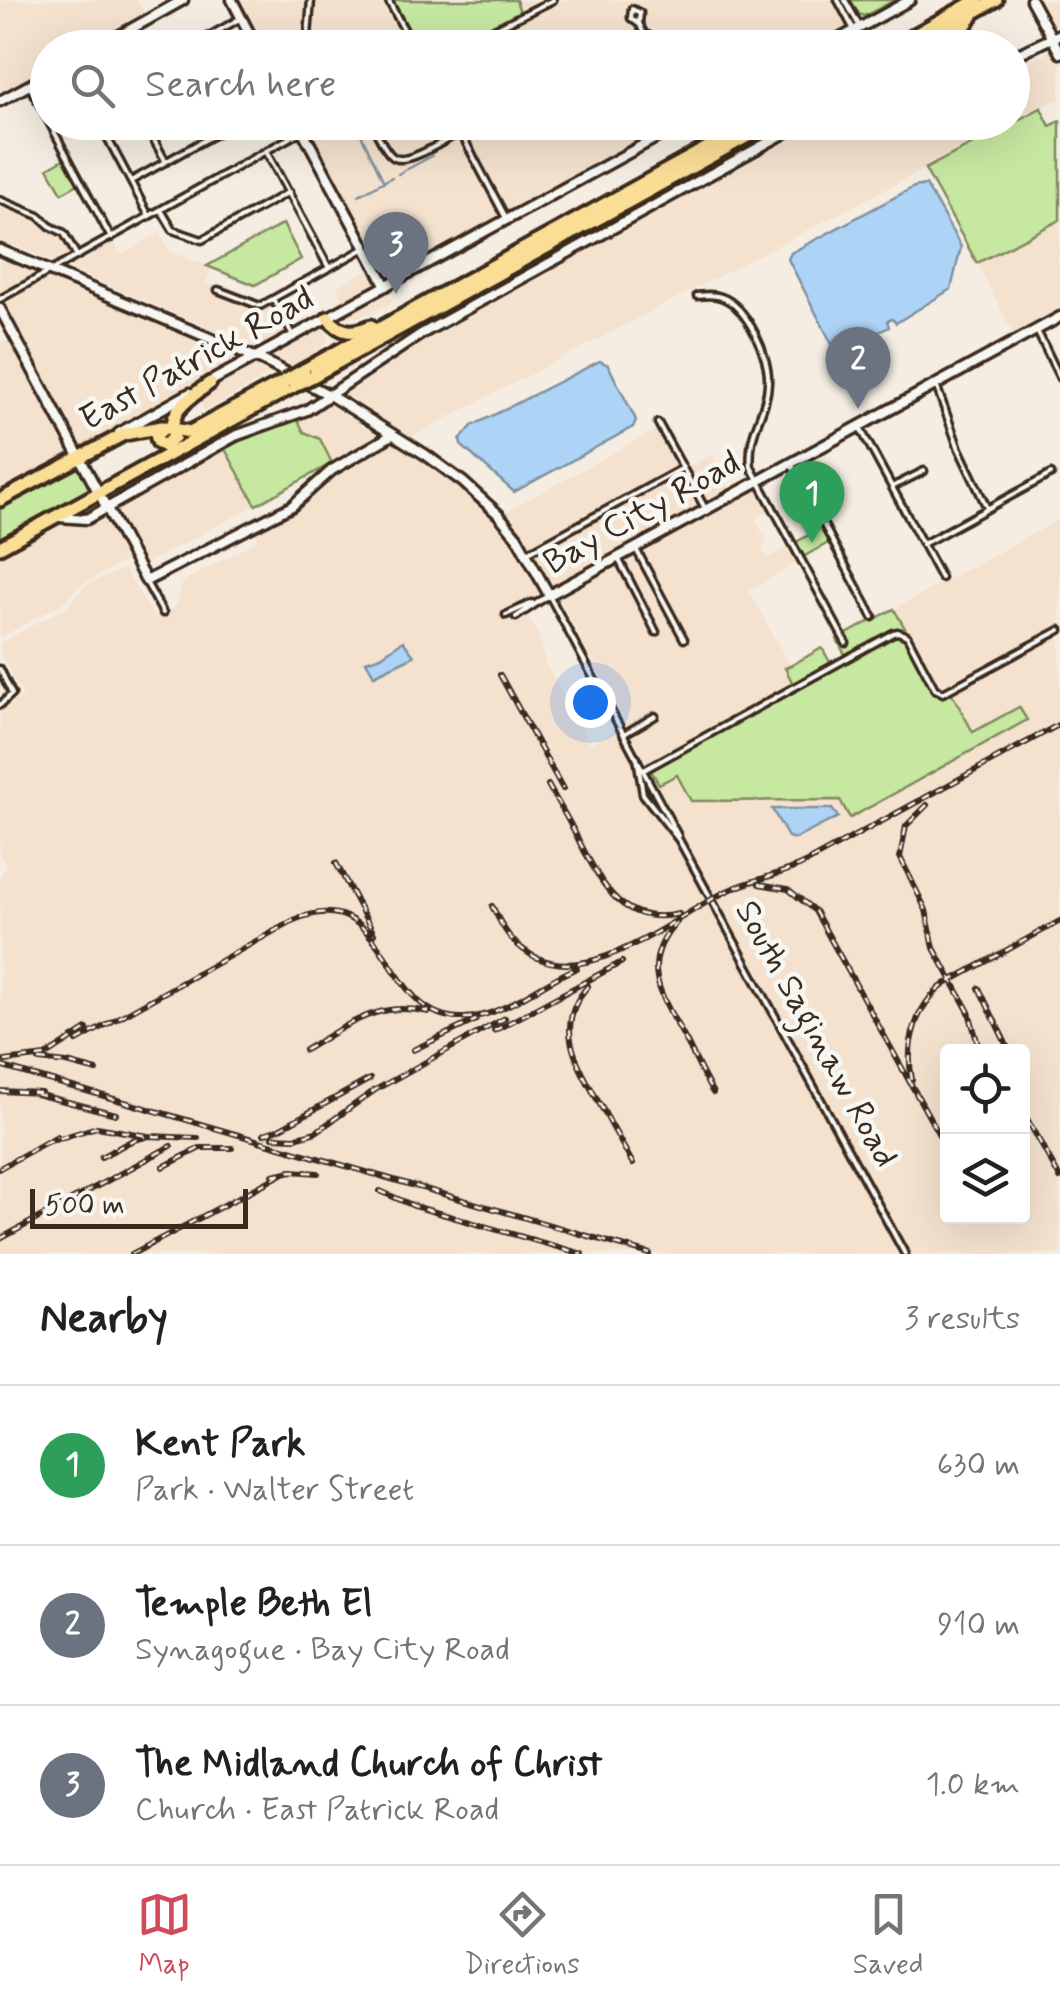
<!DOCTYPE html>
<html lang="en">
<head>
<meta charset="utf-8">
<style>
  body { margin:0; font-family:Mynerve,sans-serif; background:#f2f2f2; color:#202124 }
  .controls { position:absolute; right:30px; bottom:30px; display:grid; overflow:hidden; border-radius:10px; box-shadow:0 10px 40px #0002 }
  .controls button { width:90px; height:90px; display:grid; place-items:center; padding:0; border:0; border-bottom:2px solid #e0e0e0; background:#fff; color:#202124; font:50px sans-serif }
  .scale { position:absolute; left:30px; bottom:25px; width:218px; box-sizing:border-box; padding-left:10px; border:5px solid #3b2a1e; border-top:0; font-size:28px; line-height:35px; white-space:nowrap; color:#3b2a1e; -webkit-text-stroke:8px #f6f6f2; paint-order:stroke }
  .you { position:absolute; left:590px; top:702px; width:35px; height:35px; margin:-25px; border:8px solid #fff; border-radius:50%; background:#1a73e8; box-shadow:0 0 0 15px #1a73e833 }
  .badge { display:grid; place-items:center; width:65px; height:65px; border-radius:50%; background:#d1495b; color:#fff; font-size:32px; font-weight:700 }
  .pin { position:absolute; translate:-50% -82px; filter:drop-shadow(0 2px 5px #0008) }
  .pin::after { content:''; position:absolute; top:52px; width:35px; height:30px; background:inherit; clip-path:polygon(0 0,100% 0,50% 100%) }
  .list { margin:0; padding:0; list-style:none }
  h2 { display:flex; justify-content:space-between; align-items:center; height:130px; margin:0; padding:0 40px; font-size:42px }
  h2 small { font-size:32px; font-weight:400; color:#757577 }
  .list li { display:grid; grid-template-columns:65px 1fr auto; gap:30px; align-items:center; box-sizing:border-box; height:160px; padding:0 40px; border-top:2px solid #e0e0e0 }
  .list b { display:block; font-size:38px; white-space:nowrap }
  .list p { margin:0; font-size:32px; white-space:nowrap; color:#757577 }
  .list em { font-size:32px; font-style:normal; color:#757577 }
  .icon { flex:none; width:55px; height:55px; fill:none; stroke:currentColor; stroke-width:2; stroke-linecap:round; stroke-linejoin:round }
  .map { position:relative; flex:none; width:1060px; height:1254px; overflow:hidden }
  .search { position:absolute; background:#fff; box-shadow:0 10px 40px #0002; left:30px; right:30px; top:30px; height:110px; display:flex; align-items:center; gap:25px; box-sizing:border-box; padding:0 35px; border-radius:55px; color:#757577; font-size:38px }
  .sheet { height:610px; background:#fff }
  nav { display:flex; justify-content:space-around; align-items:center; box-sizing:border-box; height:140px; border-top:2px solid #e0e0e0; background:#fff; font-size:28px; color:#757577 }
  nav a { display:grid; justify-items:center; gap:5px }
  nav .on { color:#d1495b }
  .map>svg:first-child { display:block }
</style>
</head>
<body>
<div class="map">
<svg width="1060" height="1254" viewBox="0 0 1060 1254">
  <rect width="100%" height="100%" fill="#f5ede2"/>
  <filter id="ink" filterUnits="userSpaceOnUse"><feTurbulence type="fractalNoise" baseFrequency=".01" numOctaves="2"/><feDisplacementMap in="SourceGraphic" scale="20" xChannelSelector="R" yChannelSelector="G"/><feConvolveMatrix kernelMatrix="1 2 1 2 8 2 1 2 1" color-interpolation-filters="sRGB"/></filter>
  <g filter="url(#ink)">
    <path fill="#f4e2cf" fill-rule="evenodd" d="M0,0H137L145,15L86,47L48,48L47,69L0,95Z
      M235,0H901L814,48L260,47Z
      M1036,0H1060V23L1051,28Z
      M1053,49L1060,61V98L411,437L343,396L347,390L408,348L821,123L1012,122L1013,71Z
      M301,123H677L386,280Z
      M0,203L39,218L46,227L62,234L75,253L57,263L0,240Z
      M1059,219L1060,258L1057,261L1060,266V309L1014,335L977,263Z
      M160,233L171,252L212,268L206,283L214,286L216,294L255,309L274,304L289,334L260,349L69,269L113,241L121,255Z
      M0,257L16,264L39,273L0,295Z
      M370,268L379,284L345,303L337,287Z
      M49,277L227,352L242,361L81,450L3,303Z
      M387,290L394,303L359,317L340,316Z
      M322,324L329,341L315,353L291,367L271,354Z
      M10,339L72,454L0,496V344Z
      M254,364L273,373L205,411L197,396Z
      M325,402L381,437L332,463L320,439L304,432L297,419Z
      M659,428L679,466L531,546L505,512Z
      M393,441L463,486L488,509L514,541L548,604L527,616L537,630L546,665L591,744L615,730L635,765L636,776L651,769L677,774L691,801L840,800L851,818L1026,719L1019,707L973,733L951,693L944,696L894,609L1060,519V1254H0V875L6,867L0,855V711L23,695L0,653V643L65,608L86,585L124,568L154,617L176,606L183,582L258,540L253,529L300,505L336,471ZM948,1052H1022V1216H948Z
      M225,449L256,505L143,565L113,509Z
      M712,454L731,491L709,503L703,501L687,468Z
      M680,471L702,508L553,590L550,587L532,553Z
      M758,488L770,510L755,519L768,543L762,547L767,558L790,547L798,562L749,591L790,666L786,669L794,684L647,764L560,600L561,596Z
      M104,515L128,559L77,587L64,602L0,638V550L61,519L86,523Z"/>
    <path fill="#c7e8a1" stroke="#818960" stroke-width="2.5" d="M393,0H516L521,15L495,24L451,47H419Z
      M851,0H895L864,16L859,14Z
      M1041,108L1050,126L1060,121V220L977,263L925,169Z
      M64,159L78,184L62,193L48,168Z
      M283,224L301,259L255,285L207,266Z
      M297,419L304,432L320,439L332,463L256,505L225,449L253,434Z
      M77,462L93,491L0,544V503Z
      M823,527L830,542L801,558L793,544Z
      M894,609L943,695L951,692L973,732L1019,707L1027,720L850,818L840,800L691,801L677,775L659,784L647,764L793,684L785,668L790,666L822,648L830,662L845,655L837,639Z"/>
    <path fill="#add4f7" stroke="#7f90a0" stroke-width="2.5" d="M926,185L961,247L951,289L896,323L892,319L887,321L889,327L842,351L834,348L788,259L791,253L914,187Z
      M600,361L608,365L636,420L633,427L514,492L461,445L460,440L472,426Z
      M403,641L414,656L374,675L366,661L381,656Z
      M772,809H832L838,817L795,839L788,837Z"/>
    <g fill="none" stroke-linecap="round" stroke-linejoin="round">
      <path stroke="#7f90a0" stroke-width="2.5" d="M355,122L384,182
        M398,174L432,156
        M359,195L392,177"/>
      <defs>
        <path id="street" d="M388,0L414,48
          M838,0L854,30
          M845,0L860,27
          M639,23L640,13L632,9L631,18L640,25L650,48
          M648,35L656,48
          M188,48L241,18
          M307,48L311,0
          M456,48L553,0
          M29,85L48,120
          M49,122L111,238
          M99,122L149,216
          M144,122L166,162
          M370,122C378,132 383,150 393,157C407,167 445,139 460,133
          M455,122L507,220
          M267,153L329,268
          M131,181L237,122
          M0,200L39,216L50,226L64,233L77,256
          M161,210L173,230L202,240L289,192
          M218,290L260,306L365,248
          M697,296C705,295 713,294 721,297C747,306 770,357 768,383C767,414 747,430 751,467L846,643
          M0,299L318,122
          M273,299L294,337
          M1038,333L1060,378
          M936,385L959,449L987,508
          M658,423L706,510
          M859,426L941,578
          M791,464L873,617
          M892,487L924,471
          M923,544L1051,474
          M637,551L684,639
          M529,552L683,468
          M619,560L656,632
          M146,582L163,613
          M506,615L532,603
          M516,617L549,595L678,836
          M0,669L12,694L0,705
          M624,734L655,716
          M637,758L643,794L679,840L905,1254
          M644,770L893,633L898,632L907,636L935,689L943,693L1060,630"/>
        <path id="secondary" d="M232,0L257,48
          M1031,0L1060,53
          M97,48L183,0
          M823,48L910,0
          M1012,57L1060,34
          M0,101L48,75
          M298,122L386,286
          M0,250L264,361L331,396L426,455L463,482L498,514L517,537L549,595L1060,317
          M0,309L146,581L292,506L332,470L392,435
          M206,384L685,122
          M119,433L190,393
          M59,517L87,519L235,436L307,410L421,334L805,122"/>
        <path id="highway" d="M891,48L977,0
          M910,48L996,0
          M962,48L961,31L972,16
          M328,318C341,334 353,334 371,326
          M304,370L754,122
          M313,376L773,122
          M166,427L156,434L158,442L164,446L174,438C167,410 189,399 210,383
          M0,500L124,434L162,427L190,432L285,381
          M0,547L294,386"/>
      </defs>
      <use href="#street" stroke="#3b2a1e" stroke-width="11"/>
      <use href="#secondary" stroke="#3b2a1e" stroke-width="15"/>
      <use href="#highway" stroke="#3b2a1e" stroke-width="19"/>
      <use href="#street" stroke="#f6f6f2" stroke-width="4"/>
      <use href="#secondary" stroke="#f6f6f2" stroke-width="8"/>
      <use href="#highway" stroke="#fbde96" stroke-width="11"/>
      <defs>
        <path id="rail" d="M500,675L563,789
          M548,785C558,803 570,822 579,841C602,884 621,927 679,914
          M927,805L906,826L900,857L926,910L934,948L969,1012L980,1052
          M336,863L374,934
          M759,884L788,889L815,911L948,1151
          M492,906C498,917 503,930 512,939C572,1006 668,920 727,891C752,879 780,876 807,862L1060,724
          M677,922C638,964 661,995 684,1037C694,1055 702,1075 713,1093
          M588,986C553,1025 576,1062 598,1101C610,1122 621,1143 633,1164
          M979,988L1010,1052
          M494,1031L622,962
          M77,1041L294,920C391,879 380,1021 464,1018C504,1017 541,982 577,968
          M305,1050C348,1025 377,1000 429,1012
          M413,1050L476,1020
          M39,1060L67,1063L97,1071
          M5,1061L45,1056L87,1029
          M0,1066L650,1254
          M912,1080C905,1044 915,1006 945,984L1060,921
          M0,1091L41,1093
          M36,1094L116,1114
          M1022,1110L1060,1178
          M264,1134L279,1129L370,1079
          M273,1137L295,1138L316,1132L375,1090L505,1018
          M44,1143L97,1127L148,1136L198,1138
          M101,1157L133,1140L146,1137
          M163,1167L200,1148H232
          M0,1168L57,1136
          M273,1175L292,1171L318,1173
          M380,1191L414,1206L582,1254
          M0,1239L171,1146
          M132,1254L284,1173"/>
      </defs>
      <use href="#rail" stroke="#3b2a1e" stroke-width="6"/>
      <use href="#rail" stroke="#f6f6f2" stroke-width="2.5" stroke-dasharray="8" stroke-linecap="butt"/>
      <defs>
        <path id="highway-bridge" d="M285,381L304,370
          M294,386L313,376"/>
      </defs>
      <use href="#highway-bridge" stroke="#3b2a1e" stroke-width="19" stroke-linecap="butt"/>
      <use href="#highway-bridge" stroke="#fbde96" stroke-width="11"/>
    </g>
  </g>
  <g text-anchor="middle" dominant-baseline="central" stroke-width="9" stroke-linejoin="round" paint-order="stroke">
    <g font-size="35" fill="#3b2a1e" stroke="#f6f6f2">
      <text transform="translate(197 359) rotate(-29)">East Patrick Road</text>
      <text transform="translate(642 513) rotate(-29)">Bay City Road</text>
      <text transform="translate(816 1034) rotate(61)">South Saginaw Road</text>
    </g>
  </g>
</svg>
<div class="controls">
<button><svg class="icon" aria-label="locate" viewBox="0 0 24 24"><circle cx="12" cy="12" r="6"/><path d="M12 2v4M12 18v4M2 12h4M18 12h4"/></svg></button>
<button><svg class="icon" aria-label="layers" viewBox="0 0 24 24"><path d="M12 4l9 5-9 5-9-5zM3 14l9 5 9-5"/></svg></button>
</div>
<div class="scale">500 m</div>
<div class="you"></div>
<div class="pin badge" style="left:812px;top:543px;background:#2e9e5b">1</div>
<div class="pin badge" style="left:858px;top:409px;background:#6b7280">2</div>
<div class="pin badge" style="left:396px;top:294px;background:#6b7280">3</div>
<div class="search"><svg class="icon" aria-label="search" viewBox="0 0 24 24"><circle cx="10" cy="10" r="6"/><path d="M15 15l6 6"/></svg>Search here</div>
</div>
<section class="sheet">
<h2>Nearby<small>3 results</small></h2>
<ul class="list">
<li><span class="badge" style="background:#2e9e5b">1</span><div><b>Kent Park</b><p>Park · Walter Street</p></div><em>630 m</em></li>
<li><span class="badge" style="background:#6b7280">2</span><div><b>Temple Beth El</b><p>Synagogue · Bay City Road</p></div><em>910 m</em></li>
<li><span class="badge" style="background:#6b7280">3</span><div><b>The Midland Church of Christ</b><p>Church · East Patrick Road</p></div><em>1.0 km</em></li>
</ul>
</section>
<nav>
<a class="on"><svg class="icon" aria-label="map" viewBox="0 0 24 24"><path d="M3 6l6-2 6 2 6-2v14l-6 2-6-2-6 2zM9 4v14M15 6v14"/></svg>Map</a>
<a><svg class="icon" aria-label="directions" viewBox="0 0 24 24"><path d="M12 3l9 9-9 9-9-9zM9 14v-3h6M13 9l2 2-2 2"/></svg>Directions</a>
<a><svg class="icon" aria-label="saved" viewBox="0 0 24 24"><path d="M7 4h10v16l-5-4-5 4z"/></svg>Saved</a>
</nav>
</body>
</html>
